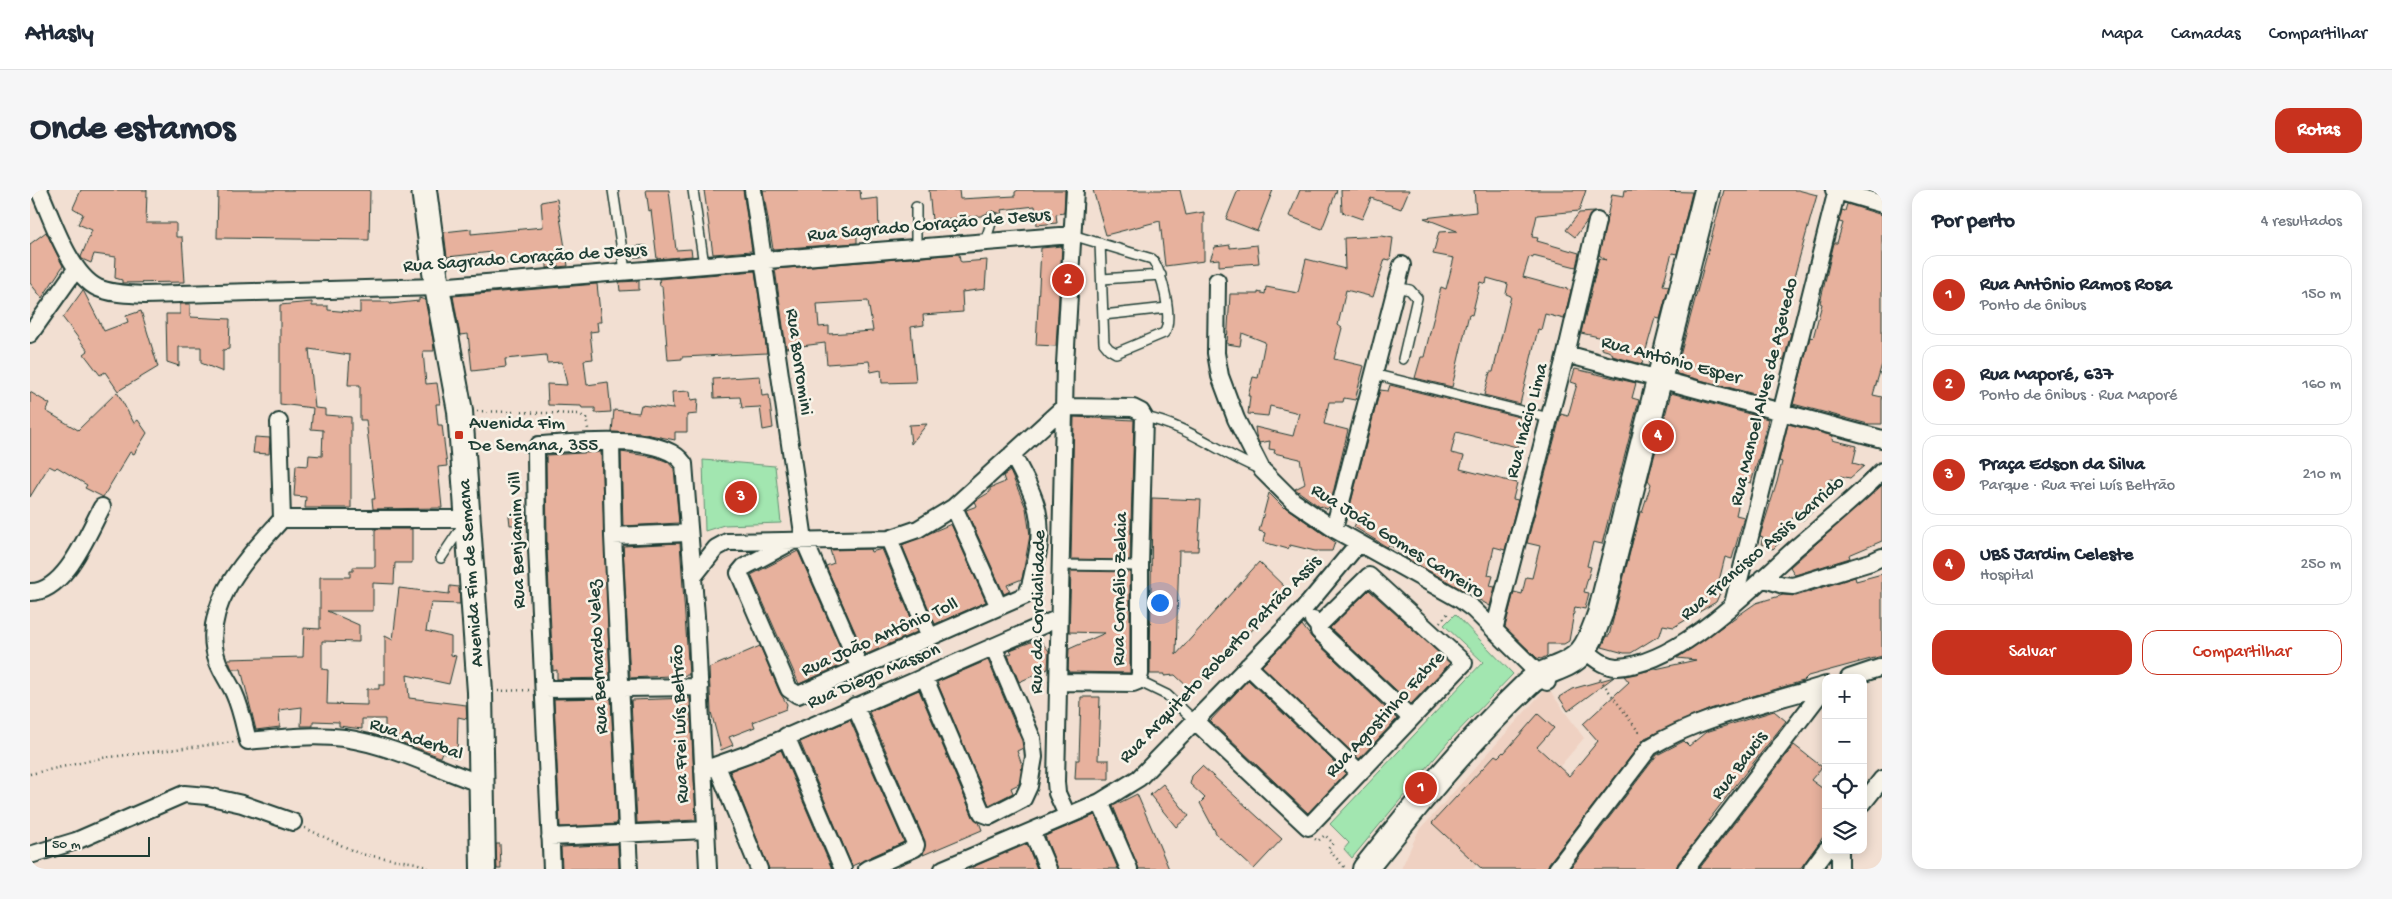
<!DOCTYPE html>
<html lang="pt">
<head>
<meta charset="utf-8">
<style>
  body { margin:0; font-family:"Gochi Hand",sans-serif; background:#f6f6f7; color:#1f2937 }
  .controls { position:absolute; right:15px; bottom:15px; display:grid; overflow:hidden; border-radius:10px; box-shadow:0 2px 12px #0003 }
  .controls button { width:45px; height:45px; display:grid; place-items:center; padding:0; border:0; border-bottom:1px solid #e0e1e3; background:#fff; color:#1f2937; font:25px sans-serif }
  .scale { position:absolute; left:15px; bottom:12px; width:105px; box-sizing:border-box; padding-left:5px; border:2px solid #1f3d34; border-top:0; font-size:14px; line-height:18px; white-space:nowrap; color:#1f3d34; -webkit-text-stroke:4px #f7f3e8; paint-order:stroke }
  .you { position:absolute; left:1129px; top:412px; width:18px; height:18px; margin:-12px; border:4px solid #fff; border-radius:50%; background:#1a73e8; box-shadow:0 0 0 8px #1a73e833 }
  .badge { display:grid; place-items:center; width:32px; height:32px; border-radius:50%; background:#c8321e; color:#fff; font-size:16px; font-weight:700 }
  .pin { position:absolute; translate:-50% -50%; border:2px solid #fff; box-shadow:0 1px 5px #0006 }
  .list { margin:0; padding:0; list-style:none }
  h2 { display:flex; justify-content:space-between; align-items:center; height:65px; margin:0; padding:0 20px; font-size:21px }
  h2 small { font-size:16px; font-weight:400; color:#747a83 }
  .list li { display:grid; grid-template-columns:32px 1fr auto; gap:15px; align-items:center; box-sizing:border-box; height:80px; margin:0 10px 10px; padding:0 10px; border:1px solid #e0e1e3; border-radius:15px }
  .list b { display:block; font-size:19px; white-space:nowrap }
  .list p { margin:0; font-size:16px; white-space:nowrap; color:#747a83 }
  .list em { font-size:16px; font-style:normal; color:#747a83 }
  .actions { display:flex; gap:10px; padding:15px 20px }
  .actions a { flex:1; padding:11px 0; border:1px solid #c8321e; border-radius:15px; text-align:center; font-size:18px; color:#c8321e }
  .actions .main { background:#c8321e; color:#fff }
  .icon { flex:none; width:28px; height:28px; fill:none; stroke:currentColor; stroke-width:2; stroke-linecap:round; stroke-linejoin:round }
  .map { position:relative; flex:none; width:1852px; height:679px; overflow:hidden; border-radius:15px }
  header { display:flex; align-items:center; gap:30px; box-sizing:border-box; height:70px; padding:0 25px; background:#fff; border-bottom:1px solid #e0e1e3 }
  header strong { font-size:24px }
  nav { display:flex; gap:28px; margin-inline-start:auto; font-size:18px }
  .intro { display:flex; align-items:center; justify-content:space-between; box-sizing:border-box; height:120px; padding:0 30px }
  h1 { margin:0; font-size:35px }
  .button { padding:12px 22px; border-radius:15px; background:#c8321e; color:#fff; font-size:18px; font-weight:700 }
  main { display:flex; gap:30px; padding:0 30px }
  aside { flex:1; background:#fff; border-radius:15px; box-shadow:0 2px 12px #0003 }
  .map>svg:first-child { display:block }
</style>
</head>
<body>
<header>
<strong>Atlasly</strong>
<nav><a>Mapa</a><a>Camadas</a><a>Compartilhar</a></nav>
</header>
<div class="intro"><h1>Onde estamos</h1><a class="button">Rotas</a></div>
<main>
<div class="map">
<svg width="1852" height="679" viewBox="0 0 1852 679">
  <rect width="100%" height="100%" fill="#f2dfd2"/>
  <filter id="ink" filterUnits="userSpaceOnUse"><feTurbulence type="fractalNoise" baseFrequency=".02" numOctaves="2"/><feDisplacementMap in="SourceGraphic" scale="10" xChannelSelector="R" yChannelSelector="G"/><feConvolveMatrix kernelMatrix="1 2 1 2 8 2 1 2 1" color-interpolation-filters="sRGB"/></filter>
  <g filter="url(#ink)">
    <path fill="#efd1c2" d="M1517,497L1554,548L1443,679H1371L1388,642Z"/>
    <path fill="#a2e6b0" stroke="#609272" d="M673,270L745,276L751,333L694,335L675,341Z
      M1425,424L1483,484L1419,551L1322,668L1314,659L1319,653L1300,634L1453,472L1414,435Z"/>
    <path fill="#e7b19d" stroke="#1f3d34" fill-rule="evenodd" d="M51,0H117L116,33H146V47H152L155,92L92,93V90L85,88L86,67L64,64L61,73L52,69L51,67L62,40L48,34L53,24L43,18Z
      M188,0H340L339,50L187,48Z
      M616,0H639L646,60L661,59L662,66L627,69L621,20L619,21Z
      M674,0H713L722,61L683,64Z
      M733,0H830L831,10L848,8L849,45L827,46V53L743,59Z
      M899,0H929L930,9L985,6V2L988,0H1035L1034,23L1026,24L1027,33L1007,35L1005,16L971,20L972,24L962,21L951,26L902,30Z
      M1063,0H1150L1156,25L1174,22V71L1135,76L1130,31L1076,45Z
      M1208,0H1243L1227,41L1196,29Z
      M1270,0H1307L1292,39L1259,26Z
      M1311,0H1379L1371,19L1341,8L1332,29L1312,22Z
      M1444,0H1556L1549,21L1507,25L1502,47L1508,48L1507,51L1549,63L1546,77L1503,66V68L1499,67L1493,87L1541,100L1534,129L1515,124L1511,140L1508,139L1490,214L1454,205L1460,182H1463L1481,106L1476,104L1478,94L1457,88L1456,94L1450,92L1442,125L1439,124L1422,197L1385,188L1391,167H1394L1411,97L1416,99L1424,68L1403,64L1409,42L1427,41L1394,28L1446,22Z
      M1595,0L1662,2L1647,64L1642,63L1633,95L1639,96L1630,129L1625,128L1612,174L1582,166L1583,164L1578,161L1571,159L1573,148L1551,143L1569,68L1576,70L1569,65L1582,4L1594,6Z
      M1694,0H1768L1787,5L1750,137V140L1761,143L1754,170L1746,167L1740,187L1737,186L1732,206L1647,184L1646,181Z
      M527,9L538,76L517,78V71L464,74L462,62L417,67L414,42L441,39V44L513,37L511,12Z
      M1817,14L1852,25V174L1843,205L1852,207V234H1838L1763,214L1780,147L1783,148L1792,114L1790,113L1804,53H1807L1813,33L1809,32L1812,20L1815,21Z
      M1564,22L1545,47L1536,40L1549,23Z
      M16,42L33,76L12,108L0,93V54Z
      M1352,46L1363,48L1360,70L1355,69L1343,107L1316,100L1308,135L1312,138L1304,169L1334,176L1325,210L1314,208L1313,212H1299L1294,234L1318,240L1300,316L1297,319L1291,316L1290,317L1265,299L1275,294L1270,269L1244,263L1245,260L1239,259L1240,251L1229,253L1226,245L1225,237L1263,246L1269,223L1240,216L1238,226L1218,224L1220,206H1218L1223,187L1228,188L1235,152L1212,143L1210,156L1197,154L1200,104H1228V102L1235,104L1236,97L1268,103L1276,69L1315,79L1314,48Z
      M1200,55V58L1227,55L1229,73L1189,76V69L1180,70L1185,57Z
      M1032,56L1026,156L1006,155L1011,58Z
      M929,64L930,71L932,72L957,70L955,99L932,102L933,122L893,125L894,135L881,137L886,192L852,193L851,180L841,182L839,171L797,174L795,153L756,158L745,79ZM838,111L843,141L799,144V136L789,137L787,114Z
      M725,81L737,163L652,167V169L638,170L632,96H630L629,89Z
      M609,91V100L590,101L589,92Z
      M567,94L571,132H567L568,141L560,142L563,169L554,170L557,195L578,192L581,222L565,223V218H552L551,216L518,215L517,194L537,195L532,172L517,173L516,165L475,169L476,177L442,181L438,144L430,145L423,106Z
      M53,100L74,141L98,132L96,126L111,121L128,177L88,201L75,182L70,185L54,164L58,161L33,128Z
      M389,108L395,110L403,150L404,161H393L396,194L407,193L410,214H406L408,235H412L417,276L408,277L412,318L343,319L342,309H345L336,230H330V195H318L320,165L279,159L285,218L295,219V225L321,227V318H275L276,307L264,306L266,275L278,276L279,265L292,266L293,240L281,239L283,218L250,214V115L282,112V116H298V120L330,123V112H360V114L389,111Z
      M150,114H160V127L200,129L199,159L193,160V182L171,173V157H149V176L137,172L136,124H150Z
      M1545,179L1606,193L1602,208L1609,210L1572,354L1563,352L1557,376L1561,377L1554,402L1559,403L1555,419L1545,417L1539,451L1534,454H1517V466L1511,469L1507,468L1475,437L1484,402L1492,404L1496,387L1502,388L1510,356L1497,353L1531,224L1538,226L1547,194L1541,192Z
      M730,186L732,206L739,205L743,238L733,240L730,217L712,218L710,207L684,208L683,189Z
      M1360,195L1493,228L1487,257L1426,242L1421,263L1434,266L1430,279L1487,293L1483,309L1488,310L1475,360L1464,357L1458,385L1463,386L1460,396L1465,397L1460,416L1376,368L1377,365L1359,355L1357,357L1324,337L1329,326L1318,324L1350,200L1358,201Z
      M660,201L661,210L668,209L667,224L657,225V242H645V250L610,243L582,242L584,220L609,223L611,215L643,219L642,202Z
      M0,202L20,214L16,221L48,240L87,202L104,233L108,230L117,243L104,264L100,262L73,307L55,298L57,295L27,277L25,279L19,276L0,307Z
      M1641,203L1738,229L1732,253L1734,251L1721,293L1714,291L1706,325L1714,327L1702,369L1695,367L1689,391L1695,392L1686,412L1644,437L1633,435L1630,445L1601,463H1594L1572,457L1577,446H1579L1610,322H1612L1621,294L1618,290Z
      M1044,227L1104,230L1100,370L1041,369Z
      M897,234L881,254L879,235Z
      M1758,234L1803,246L1802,250L1827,256L1823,273L1834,276L1820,288L1810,286L1809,291L1800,289L1795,310L1773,330L1762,328L1756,346L1743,359L1731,354L1733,347L1730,346L1747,292L1752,272L1749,271Z
      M225,247L240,248L239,264L223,263Z
      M571,262L580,488L527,489V480L523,481L517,358L516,265Z
      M591,262L625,267L638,272L644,279L649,333L593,336Z
      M980,281L996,318L1000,345L992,389L977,395L980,401L974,404L936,320L947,316L945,311L960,302V298L975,292L973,286Z
      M1852,295V351L1819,365L1820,368L1765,385L1760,377Z
      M1239,303L1254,318L1255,317L1305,352L1302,361H1285L1260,355L1258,359L1233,352L1235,343L1229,341Z
      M1122,308L1171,310L1168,361H1149L1146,465L1229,372L1260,402L1162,501L1145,485L1134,486L1135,484H1120Z
      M497,324V334L480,335L479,326Z
      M921,334L956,412L905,434L872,355Z
      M345,339H382V373H365L364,394L343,393V421H297L329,435V452L292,451V479L298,480L297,514L337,515V499H349V495H355V446L363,450L369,398L419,404L420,396L429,397L430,414L401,413L396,441L421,447V465L426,466L419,494L377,485L379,508L436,515L437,529L428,527L427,568L412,562L410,567L368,551V542H355V529H332V539L309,536V532L283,531V536H271L272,517L249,520L250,537L226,540L211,479H202L198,469L273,467L274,438L290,439V387H320V381H323V377H345Z
      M650,353L659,485L600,488L593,356Z
      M840,359L841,362L852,359L887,442L835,465L796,376L804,373L800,360Z
      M768,361L817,473L769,494L721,385Z
      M1041,381L1100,382V483L1038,482L1039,459L1075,443L1039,442Z
      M1852,384V466L1778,486L1773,491L1680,519L1615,548L1519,673L1517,679H1452L1402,633L1465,565L1468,567L1473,562L1474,563L1508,524L1524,538L1507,557L1539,586L1568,551L1553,534L1599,492L1594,486L1666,470L1647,468L1726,413L1753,405L1766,406L1825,387L1826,391Z
      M1339,400L1420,473L1381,514L1300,438Z
      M1272,435L1282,448L1367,529L1329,569L1232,476Z
      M1009,449L1019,461L1018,479L989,492L978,465L982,463L980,460Z
      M730,456L750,503L757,514L756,519L723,532L725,537L699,547L703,555L691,560L681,522L679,478Z
      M958,470L992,551L993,558L987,561L992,575L989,594L981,598L983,603L959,615L907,492Z
      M1584,487L1538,521L1529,507L1542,499Z
      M1218,490L1316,583L1278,623L1180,531Z
      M889,500L943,627L949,632L952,640L893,665L895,651L839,522Z
      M1051,507H1070L1068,570H1079V589H1045L1046,570H1049Z
      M581,508L587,634L530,637L524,509Z
      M660,508L666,630L607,633L601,510Z
      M1744,521L1756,531L1678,631L1680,632L1648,673L1646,679H1540L1627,565L1654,551L1659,556L1676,542Z
      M820,530L874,652L822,676L770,552Z
      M1764,555L1792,577L1781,590L1796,601V643L1770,679H1669Z
      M751,560L802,679H739L700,581Z
      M1172,576L1252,649L1224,679L1187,645L1170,613L1175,608L1160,594L1162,586Z
      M1133,594L1159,626L1146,637L1120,605Z
      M1107,604L1129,655L1139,679H1109L1083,616Z
      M1065,625L1088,679H1028L1015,646Z
      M466,654H470L471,679H467Z
      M588,654L589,679H532L531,657Z
      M997,654L1007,679H938Z"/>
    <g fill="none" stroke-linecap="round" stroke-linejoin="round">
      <defs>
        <path id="lane" d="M583,0L595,81
          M663,0L674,75
          M886,17V57
          M1042,45L1122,69C1132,80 1144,131 1134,143L1086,163L1079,159L1074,153L1070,53
          M955,52L963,27
          M592,63L614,61
          M1072,89L1131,85
          M1366,97L1380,100L1387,108L1373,169
          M1073,125L1137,118
          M1343,184L1519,228
          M1114,227C1159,236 1191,264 1232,280
          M411,368L433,335
          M1030,375L1110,376
          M1108,491L1137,505L1166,532"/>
        <path id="street" d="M9,0C22,28 39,84 68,98C82,104 99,104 114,105L407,97L1042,45
          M723,0L774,350L830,478
          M1804,0L1852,14
          M1187,91L1186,163L1190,186L1206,229L1232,280L1263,311L1304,339L1431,410L1443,419L1517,492
          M0,144L46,79
          M1536,164L1852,249
          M249,232L252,329
          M581,253L583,346L599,679
          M924,317L969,417
          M252,329C219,366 167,417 188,472C192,483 199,492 204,503C211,518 214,535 218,551C249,548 282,544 314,548C361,555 406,578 451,594
          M252,329H438
          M1304,339L1372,75
          M583,346L658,343
          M859,349L900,448
          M763,351L714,377L709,383L759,499L768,505L996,405C1001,397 1002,387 1004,379C1018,328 1005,307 982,264
          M663,387L686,358L697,352L859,349L888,339L924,317L1034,217
          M1732,388L1753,395L1763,396L1841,372L1852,367
          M0,402C35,403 58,343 72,317
          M1703,414L1807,0
          M1283,430L1288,436L1289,441L1381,528
          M1464,440L1536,164L1567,31
          M1554,460C1564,467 1573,477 1587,477C1649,475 1722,397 1767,357C1796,332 1826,308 1852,281
          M1218,476L1330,583
          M894,486L952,623L960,626L993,609L999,596L1004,567L1002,548L964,458
          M1819,488L1852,477
          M1028,492L1103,493L1108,491L1110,484V376L1114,227L1111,222L1103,218L1034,217
          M514,499L670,497
          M825,516L886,655L885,658L837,679
          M1166,532L1278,637L1434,473L1339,386L1288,436
          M756,546L813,679
          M687,576L729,679
          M673,580L718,564L1029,428
          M1070,612L1099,679
          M1833,613L1852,589
          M1037,625L1027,603L1026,592L1035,174L1045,0
          M1002,641L1018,679
          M520,647L676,640
          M0,665L46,651L154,604L177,606L212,614L263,632
          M522,679L507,358L506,261L509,255H513C546,253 633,242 654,274L666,426L678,679
          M913,679L1070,612L1109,588L1273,420L1328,354
          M1527,679L1620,557C1671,526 1739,513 1796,495
          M1656,679L1796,496
          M1782,679L1796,660
          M1810,679V660"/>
        <path id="secondary" d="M394,0L407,97L430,221L450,502L453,679
          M1335,679C1387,614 1437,552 1498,494C1513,479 1538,479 1552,462C1561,451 1565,437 1570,424L1677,0"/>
      </defs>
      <use href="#lane" stroke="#1f3d34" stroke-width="12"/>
      <use href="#street" stroke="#1f3d34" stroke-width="20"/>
      <use href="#secondary" stroke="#1f3d34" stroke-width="28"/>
      <path stroke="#1f3d34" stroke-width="2.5" stroke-dasharray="1 4" stroke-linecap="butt" d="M447,221L549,224L556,228L558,239
        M1410,432L1420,421
        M1570,489L1611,545
        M468,501L500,500
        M0,584L72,568L204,552
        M275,638L330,664L386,673L400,679
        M1285,649L1288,651L1295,645L1303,653L1298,659L1316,679"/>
      <use href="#lane" stroke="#f7f3e8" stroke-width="9"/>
      <use href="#street" stroke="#f7f3e8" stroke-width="16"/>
      <use href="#secondary" stroke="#f7f3e8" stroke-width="24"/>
    </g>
  </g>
  <rect fill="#c8321e" stroke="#f7f3e8" stroke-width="2" x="424" y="240" width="10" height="10" rx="2.5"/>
  <g text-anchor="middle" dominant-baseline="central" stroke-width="5" stroke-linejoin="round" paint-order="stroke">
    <g font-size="19" fill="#1f3d34" stroke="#f7f3e8">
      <text transform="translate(899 36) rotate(-5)">Rua Sagrado Coração de Jesus</text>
      <text transform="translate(495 69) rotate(-4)">Rua Sagrado Coração de Jesus</text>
      <text transform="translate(1641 171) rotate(15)">Rua Antônio Esper</text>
      <text transform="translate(768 172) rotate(82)">Rua Borromini</text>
      <text transform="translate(1735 202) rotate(-76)">Rua Manoel Alves de Azevedo</text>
      <text transform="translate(1498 231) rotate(-75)">Rua Inácio Lima</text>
      <text transform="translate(488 350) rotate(-92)">Rua Benjamim Vill</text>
      <text transform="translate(1367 352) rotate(32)">Rua João Gomes Carreiro</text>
      <text transform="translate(1733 359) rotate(-41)">Rua Francisco Assis Garrido</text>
      <text transform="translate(442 383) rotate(-94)">Avenida Fim de Semana</text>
      <text transform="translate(1091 399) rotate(-89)">Rua Cornélio Zelaia</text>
      <text transform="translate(1009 422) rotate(-89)">Rua da Cordialidade</text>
      <text transform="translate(850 448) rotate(-24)">Rua João Antônio Toll</text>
      <text transform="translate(569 467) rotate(-93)">Rua Bernardo Velez</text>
      <text transform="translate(1191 470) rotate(-46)">Rua Arquiteto Roberto Patrão Assis</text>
      <text transform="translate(844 487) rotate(-23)">Rua Diego Masson</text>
      <text transform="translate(1356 525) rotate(-47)">Rua Agostinho Fabre</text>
      <text transform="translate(651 534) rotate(-92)">Rua Frei Luís Beltrão</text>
      <text transform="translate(386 550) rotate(19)">Rua Aderbal</text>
      <text transform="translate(1710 576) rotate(-53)">Rua Baucis</text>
    </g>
    <g font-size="19" fill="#1f3d34" stroke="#f7f3e8" text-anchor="start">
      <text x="439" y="234">Avenida Fim<tspan x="439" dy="22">De Semana, 355</tspan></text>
    </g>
  </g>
</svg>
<div class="controls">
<button>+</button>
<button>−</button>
<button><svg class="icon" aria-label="locate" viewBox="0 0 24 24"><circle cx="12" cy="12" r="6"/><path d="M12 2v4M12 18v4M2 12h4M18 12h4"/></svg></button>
<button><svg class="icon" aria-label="layers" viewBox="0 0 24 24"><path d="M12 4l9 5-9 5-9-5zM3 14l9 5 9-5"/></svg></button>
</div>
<div class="scale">50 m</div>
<div class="you"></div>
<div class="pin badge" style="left:1391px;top:598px">1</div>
<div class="pin badge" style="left:1038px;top:90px">2</div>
<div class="pin badge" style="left:711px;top:307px">3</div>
<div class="pin badge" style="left:1628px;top:246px">4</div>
</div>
<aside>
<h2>Por perto<small>4 resultados</small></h2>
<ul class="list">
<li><span class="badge">1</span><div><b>Rua Antônio Ramos Rosa</b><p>Ponto de ônibus</p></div><em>150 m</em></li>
<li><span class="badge">2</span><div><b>Rua Maporé, 637</b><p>Ponto de ônibus · Rua Maporé</p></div><em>160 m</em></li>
<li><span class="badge">3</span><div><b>Praça Edson da Silva</b><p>Parque · Rua Frei Luís Beltrão</p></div><em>210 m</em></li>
<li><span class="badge">4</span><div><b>UBS Jardim Celeste</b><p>Hospital</p></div><em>250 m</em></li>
</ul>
<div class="actions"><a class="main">Salvar</a><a>Compartilhar</a></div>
</aside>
</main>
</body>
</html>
